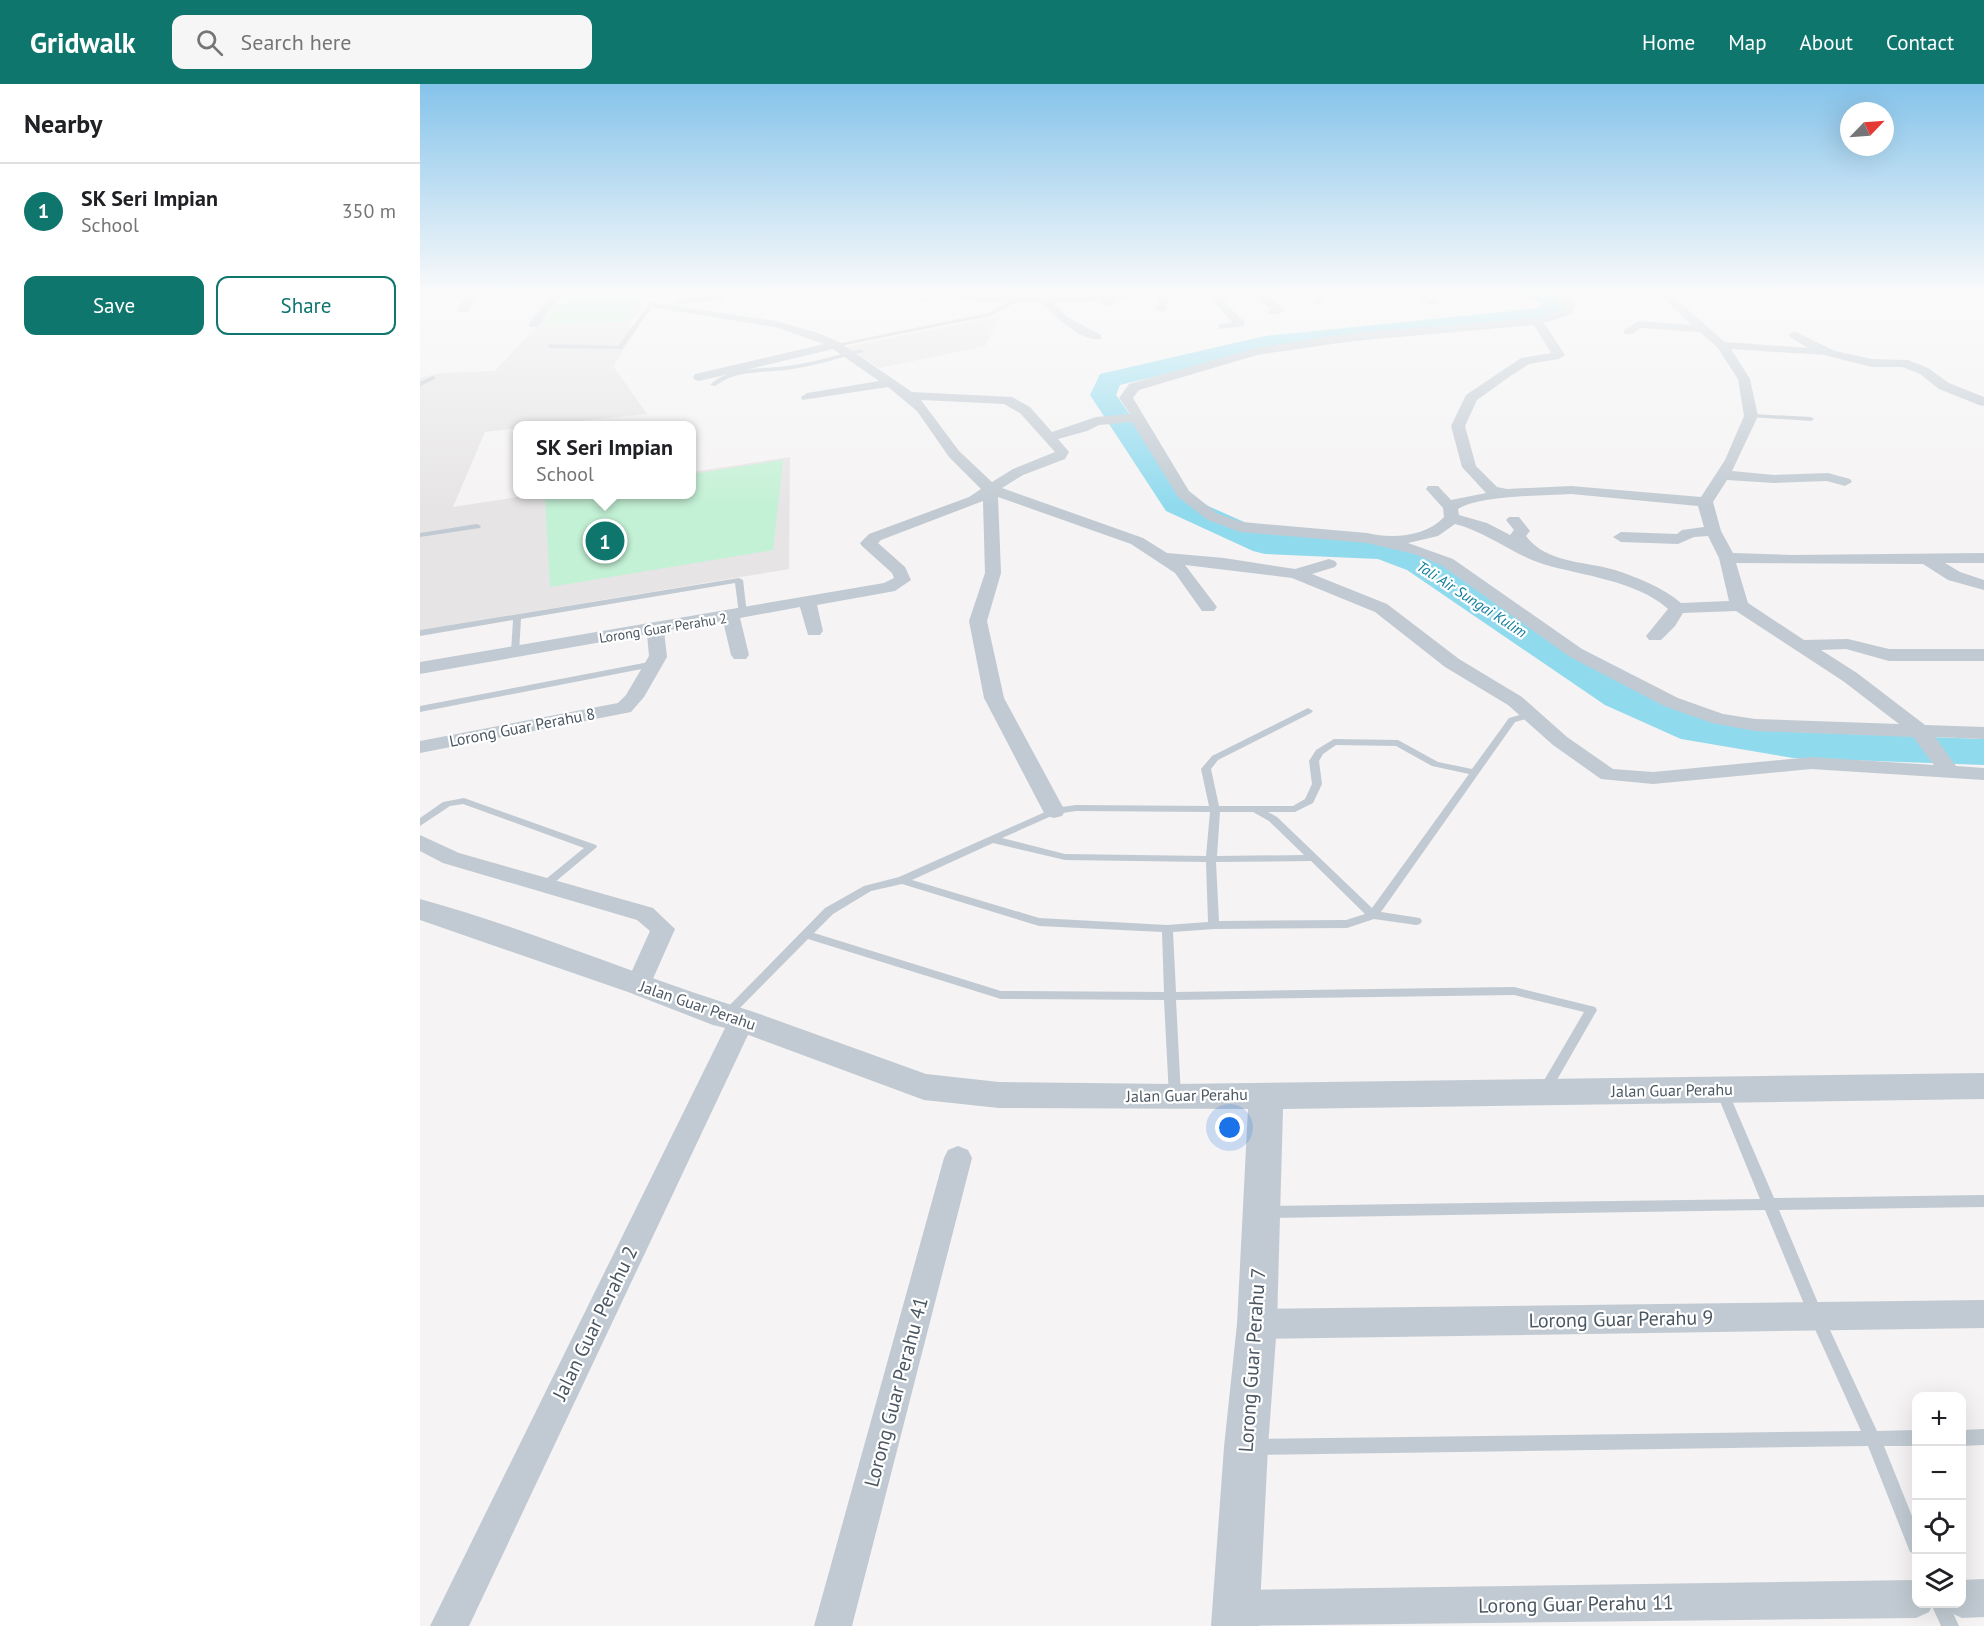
<!DOCTYPE html>
<html lang="en">
<head>
<meta charset="utf-8">
<style>
  body { margin:0; font-family:"PT Sans",sans-serif; background:#f6f6f6; color:#202124 }
  .controls { position:absolute; right:18px; bottom:18px; display:grid; overflow:hidden; border-radius:12px; box-shadow:0 6px 24px #0002 }
  .controls button { width:54px; height:54px; display:grid; place-items:center; padding:0; border:0; border-bottom:2px solid #e0e0e0; background:#fff; color:#202124; font:30px sans-serif }
  .compass { position:absolute; left:1420px; top:18px; width:54px; height:54px; border-radius:50%; background:#fff; box-shadow:0 6px 24px #0002; rotate:65deg }
  .you { position:absolute; left:810px; top:1044px; width:21px; height:21px; margin:-15px; border:4px solid #fff; border-radius:50%; background:#1a73e8; box-shadow:0 0 0 9px #1a73e833 }
  .badge { display:grid; place-items:center; width:39px; height:39px; border-radius:50%; background:#0f766e; color:#fff; font-size:20px; font-weight:700 }
  .pin { position:absolute; translate:-50% -50%; border:3px solid #fff; box-shadow:0 2px 6px #0006 }
  .popup { position:absolute; left:93px; top:337px; width:183px; height:78px; box-sizing:border-box; display:grid; place-content:center; border-radius:12px; background:#fff; filter:drop-shadow(0 2px 4px #0005); font-size:20px; white-space:nowrap; color:#757577 }
  .popup b { font-size:22px; color:#202124 }
  .popup::after { content:''; position:absolute; left:50%; top:100%; margin-left:-12px; border:12px solid transparent; border-top-color:#fff }
  .list { margin:0; padding:0; list-style:none }
  h2 { display:flex; justify-content:space-between; align-items:center; height:78px; margin:0; padding:0 24px; font-size:26px }
  h2 small { font-size:20px; font-weight:400; color:#757577 }
  .list li { display:grid; grid-template-columns:39px 1fr auto; gap:18px; align-items:center; box-sizing:border-box; height:96px; padding:0 24px; border-top:2px solid #e0e0e0 }
  .list b { display:block; font-size:22px; white-space:nowrap }
  .list p { margin:0; font-size:20px; white-space:nowrap; color:#757577 }
  .list em { font-size:20px; font-style:normal; color:#757577 }
  .actions { display:flex; gap:12px; padding:18px 24px }
  .actions a { flex:1; padding:14px 0; border:2px solid #0f766e; border-radius:12px; text-align:center; font-size:21px; color:#0f766e }
  .actions .main { background:#0f766e; color:#fff }
  .icon { flex:none; width:33px; height:33px; fill:none; stroke:currentColor; stroke-width:2; stroke-linecap:round; stroke-linejoin:round }
  .map { position:relative; flex:none; width:1564px; height:1542px; overflow:hidden }
  header { display:flex; align-items:center; gap:36px; box-sizing:border-box; height:84px; padding:0 30px; background:#0f766e; color:#fff }
  header strong { font-size:28px }
  nav { display:flex; gap:33px; margin-inline-start:auto; font-size:21px }
  .search { width:420px; height:54px; background:#f6f6f6; display:flex; align-items:center; gap:15px; box-sizing:border-box; padding:0 21px; border-radius:12px; color:#757577; font-size:22px }
  main { display:flex }
  aside { flex:1; background:#fff }
  .map>svg:first-child { display:block }
</style>
</head>
<body>
<header>
<strong>Gridwalk</strong>
<div class="search"><svg class="icon" aria-label="search" viewBox="0 0 24 24"><circle cx="10" cy="10" r="6"/><path d="M15 15l6 6"/></svg>Search here</div>
<nav><a>Home</a><a>Map</a><a>About</a><a>Contact</a></nav>
</header>
<main>
<aside>
<h2>Nearby<small></small></h2>
<ul class="list">
<li><span class="badge">1</span><div><b>SK Seri Impian</b><p>School</p></div><em>350 m</em></li>
</ul>
<div class="actions"><a class="main">Save</a><a>Share</a></div>
</aside>
<div class="map">
<svg width="1564" height="1542" viewBox="0 0 1564 1542">
  <rect width="100%" height="100%" fill="#f5f3f3"/>
  <path fill="#e6e4e5" d="M148,208H234L209,242H219L193,282L227,330L121,341L98,342V344L65,348L33,423L117,410H272V388L370,373L369,485L0,546V294L19,289L75,287Z
    M580,232L565,262L460,284L425,263Z"/>
  <path fill="#c3f1d5" d="M153,208H226L205,238L123,241Z
    M363,376L353,466L130,503L125,411L272,410V390Z"/>
  <g fill="none" stroke-linecap="round" stroke-linejoin="round">
    <path fill="#90daee" fill-rule="evenodd" d="M1104,208C1123,208 1136,203 1147,221L1135,234L1102,240L845,266L700,301L696,311L768,413L851,450L963,455L1011,472L1213,605L1285,635L1373,648L1564,655V681L1373,674L1261,655L1185,621L987,486L958,475L845,470L833,467L746,427L670,311L680,290L845,252L1102,226L1120,223L1123,220L1107,213Z"/>
    <path fill="#c1cad2" fill-rule="evenodd" d="M442,208H451L444,211Z
      M525,208H533L502,218L499,216Z
      M597,214L599,217L570,232L415,263L412,261L568,229Z
      M231,218L234,220L202,265L130,264L127,262L130,260L198,262Z
      M441,265L443,266V268C418,274 392,283 366,286C341,289 316,286 295,302L290,301C311,281 340,286 367,282C391,279 417,271 441,265Z
      M13,292L15,293V295L0,302V298Z
      M1331,330L1391,333L1394,335L1391,337L1329,333L1328,332Z
      M57,440L61,442L60,444L0,453V449Z
      M319,494L323,496L327,530L323,532L319,530L315,499L101,535L99,568L95,571L91,568L93,536L0,552V546Z
      M229,578L233,581L232,583L0,628V622Z
      M888,624L893,627L891,629L798,676L791,685L799,722H873L885,715L892,700L889,677L896,666L914,655L978,656L1018,678L1052,685L1089,634L1110,628L1115,631L1113,633L1095,638L961,828L1000,834L1002,837L1000,840L996,841L954,835L927,844L794,845L753,848L756,908L1094,903L1175,923L1177,926L1130,1008L1125,1010L1120,1008L1119,1005L1164,928L1094,911L756,916L761,1012L760,1015L755,1017L750,1015L749,1012L744,916L581,915L388,855L309,935H301L299,932L405,824L444,802L479,793L634,724L656,721L789,722L781,685L792,672ZM916,661L976,662L1012,682L1049,690L952,824L857,733L848,728H875L893,719L902,700L899,677L903,670ZM656,727L790,728L786,772L645,770L582,754L636,730ZM800,728H833L849,737L884,771L797,772ZM573,759L645,776L786,778L788,838L747,841L619,834L492,796ZM891,777L945,830L926,836L799,837L796,778ZM482,800L619,842L742,848L744,908L581,907L394,849L413,830L451,807Z
      M44,714L176,761L177,763L129,803H121L120,801L121,799L164,764L43,720L30,722L0,742V734L23,718Z
      M1301,1000L1306,1002L1307,1005L1354,1114L1564,1111V1123L1359,1126L1403,1231L1457,1347L1496,1346V1362H1464L1496,1442V1470L1490,1468L1448,1362L834,1371L828,1369L826,1363L828,1357L834,1355L1441,1347L1389,1232L1345,1126L847,1134L842,1132L840,1128L842,1124L847,1122L1340,1115L1295,1005L1296,1002Z
      M1564,1345V1361L1542,1362V1346Z
      M1511,1520H1529L1539,1542H1521Z"/>
    <path fill="#c1cad2" fill-rule="evenodd" d="M49,208H60L47,228H39L37,226Z
      M134,208H145L117,243H109V239Z
      M732,208H743L749,216L745,227H737L735,225L738,216Z
      M796,208H807L808,211L803,216L824,238V242L799,245V241L812,238L791,215L797,210Z
      M823,208L846,211L865,226L858,230H850L848,228L851,225L838,215Z
      M888,208H899L903,213V221H895Z
      M986,208H1000L1019,218L1017,220H1009Z
      M1127,208H1140L1156,220L1152,230L1124,239L1145,271L1139,275L1109,280L1089,293L1057,316L1045,342L1056,382L1077,403L1087,405L1151,402L1281,413L1305,376L1324,332L1318,295L1297,263L1280,248L1221,244L1212,250H1204V246L1219,237L1272,241L1236,208H1248L1305,258L1388,264L1370,253L1368,251L1374,247L1415,267L1452,275L1488,276L1508,284L1529,299L1564,313V322L1559,321L1519,305L1500,290L1482,283H1452L1404,271L1311,265L1330,295L1338,332L1312,387L1354,391L1408,389L1430,395L1432,398L1425,402L1407,397L1354,399L1307,396L1293,418L1301,447L1313,469L1373,471L1564,469V479H1525L1540,488L1564,496V506L1528,496L1503,480L1316,479L1328,519L1384,556L1428,555L1469,565H1564V577H1469L1426,565L1401,566L1437,589L1505,641L1564,643V655L1515,653L1536,682L1564,684V696L1391,685L1233,700L1181,695L1133,661L1088,621L1025,583L955,528L872,494L765,481L797,523L794,527H782L755,489L711,460L578,413L581,489L567,537L584,614L645,727L642,732L634,734L626,732L623,727L564,614L549,537L565,489L563,417L461,456L458,459L485,483L491,496L475,507L397,521L403,547L400,551H388L380,523L320,534L329,571L326,575H314L311,571L303,537L244,547L247,573L224,613L211,628L0,669V657L198,619L206,611L229,572L227,550L0,590V578L464,499L474,494L472,489L442,462L440,459L449,450L549,413L561,405L529,373L497,327L468,303L382,316L381,313L387,309L459,297L413,265L279,297L275,296L273,293L275,290L404,260L355,243L231,223L227,222V218L356,237L398,249L419,258L492,308L592,313L610,323L632,348L676,333L710,330L699,314L709,300L836,264L933,249L1116,234L1143,226L1144,221ZM1114,241L1131,269L1101,274L1046,311L1031,342L1042,383L1066,409L1031,416L1018,402H1008L1006,405L1023,424L1024,433C1006,453 971,455 947,449L822,438L798,430L769,407L713,314L719,306L837,271L933,257ZM501,316L584,320L600,329L635,368L593,385L572,398L539,367ZM712,338L758,413L788,436L820,448L947,459L994,470L1021,481L1150,573L1244,622L1292,639L1335,647L1493,653L1514,681L1391,673L1233,688L1193,685L1147,653L1102,613L1039,575L967,520L892,490L915,483L917,480L915,477L909,475L875,485L804,474L747,469L723,454L582,404L603,391L645,375L649,368L638,355L667,347L679,341ZM1151,410L1278,422L1284,443L1262,446L1257,450L1201,448L1193,453L1201,458L1258,460L1274,453L1288,452L1299,474L1309,517L1261,519C1244,504 1216,493 1195,486C1164,477 1126,479 1106,452L1110,447L1099,433H1089L1086,436L1094,446L1090,451L1067,439L1039,431L1038,425C1060,411 1123,412 1151,410ZM1035,440C1067,448 1092,470 1123,480C1162,492 1216,496 1248,525L1226,552L1229,556H1241L1255,542L1263,529L1316,527L1423,597L1479,640L1335,635L1303,630L1258,614L1162,565L1033,475L988,459L1018,452Z
      M680,209L694,218V222H686L676,214V210Z
      M300,210L304,211V215L260,220L254,217L260,214Z
      M625,213L629,214L647,233L681,251V255C662,259 631,230 620,216Z
      M0,751L39,769L233,824L255,845L228,906L219,909L210,906L206,900L230,847L217,836L23,779L0,767Z
      M322,927L331,929L335,936L49,1542H10L309,936L313,929Z
      M538,1062L548,1066L552,1074L432,1542H394L524,1074L528,1066Z
      M1564,1216V1244L837,1255L826,1250L821,1240L826,1230L837,1225Z
      M1564,1495V1533L1542,1534L1529,1528L1525,1520H1542V1496Z
      M1496,1496V1520H1513L1509,1528L1496,1534L811,1542L803,1538L797,1525L803,1512L816,1506Z"/>
    <path fill="#c1cad2" fill-rule="evenodd" d="M0,815C113,846 222,894 334,928L506,990L579,998L755,1000L1564,989V1015L863,1025L857,1240L848,1363L839,1542H791L804,1363L817,1240L828,1025L579,1024L504,1016L318,947L293,941L208,908L0,836Z"/>
    <path fill="#c1cbd6" fill-rule="evenodd" d="M528,208L610,210L742,208L735,213C703,215 546,228 528,208Z"/>
  </g>
  <linearGradient id="sky" x2="0" y2="1"><stop stop-color="#85c3ea"/><stop offset="0.49" stop-color="#fafafa"/><stop offset="1" stop-color="#fafafa" stop-opacity="0"/></linearGradient>
  <rect width="1564" height="424" fill="url(#sky)"/>
  <g text-anchor="middle" dominant-baseline="central" stroke-width="4.5" stroke-linejoin="round" paint-order="stroke">
    <g font-size="14" fill="#4a5661" stroke="#fff">
      <text transform="translate(243 544) rotate(-9)">Lorong Guar Perahu 2</text>
    </g>
    <g font-size="15" font-style="italic" fill="#0c7c9b" stroke="#fff">
      <text transform="translate(1052 515) rotate(33)">Tali Air Sungai Kulim</text>
    </g>
    <g font-size="16" fill="#4a5661" stroke="#fff">
      <text transform="translate(102 643) rotate(-11)">Lorong Guar Perahu 8</text>
      <text transform="translate(278 921) rotate(19)">Jalan Guar Perahu</text>
      <text transform="translate(1252 1006) rotate(-1)">Jalan Guar Perahu</text>
      <text transform="translate(767 1011) rotate(-1)">Jalan Guar Perahu</text>
    </g>
    <g font-size="20" fill="#4a5661" stroke="#fff">
      <text transform="translate(1201 1235) rotate(-1)">Lorong Guar Perahu 9</text>
      <text transform="translate(175 1239) rotate(-64)">Jalan Guar Perahu 2</text>
      <text transform="translate(832 1276) rotate(-86)">Lorong Guar Perahu 7</text>
      <text transform="translate(476 1308) rotate(-75)">Lorong Guar Perahu 41</text>
      <text transform="translate(1156 1520) rotate(-1)">Lorong Guar Perahu 11</text>
    </g>
  </g>
</svg>
<div class="controls">
<button>+</button>
<button>−</button>
<button><svg class="icon" aria-label="locate" viewBox="0 0 24 24"><circle cx="12" cy="12" r="6"/><path d="M12 2v4M12 18v4M2 12h4M18 12h4"/></svg></button>
<button><svg class="icon" aria-label="layers" viewBox="0 0 24 24"><path d="M12 4l9 5-9 5-9-5zM3 14l9 5 9-5"/></svg></button>
</div>
<svg class="compass" viewBox="-18 -18 36 36"><path d="M0-13l5 13h-10z" fill="#e53935"/><path d="M0 13l5-13h-10z" fill="#757577"/></svg>
<div class="you"></div>
<div class="pin badge" style="left:185px;top:457px">1</div>
<div class="popup"><b>SK Seri Impian</b>School</div>
</div>
</main>
</body>
</html>
